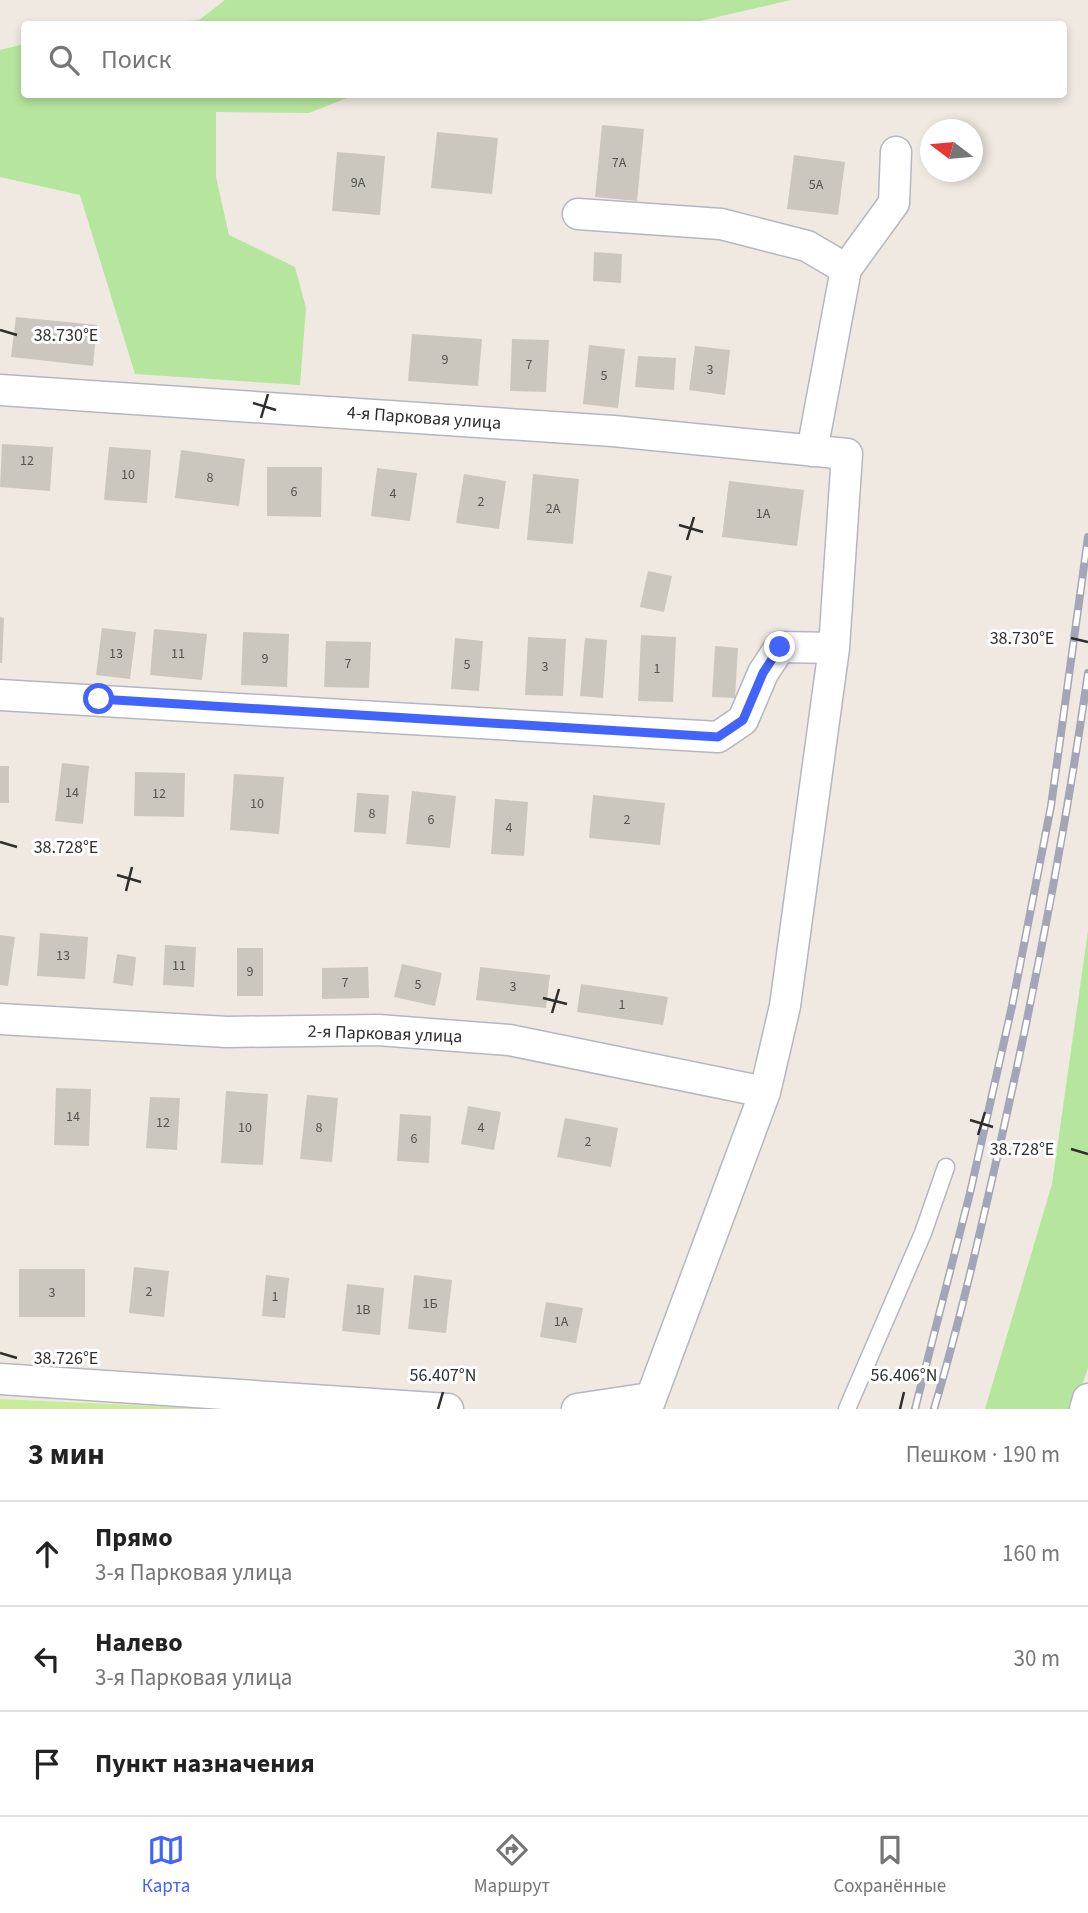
<!DOCTYPE html>
<html lang="ru">
<head>
<meta charset="utf-8">
<style>
  body { margin:0; font-family:"Source Sans 3",sans-serif; background:#f6f6f6; color:#222 }
  .compass { position:absolute; left:920px; top:119px; width:63px; height:63px; border-radius:50%; background:#fff; box-shadow:0 4px 10px #0003; rotate:286deg }
  .stop { position:absolute; width:21px; height:21px; margin:-16px; border:5px solid #4264fb; border-radius:50%; background:#fff }
  .stop.end { background:#4264fb; border-color:#fff; box-shadow:0 2px 7px #0008 }
  .list { margin:0; padding:0; list-style:none }
  h2 { display:flex; justify-content:space-between; align-items:center; height:91px; margin:0; padding:0 28px; font-size:30px }
  h2 small { font-size:23px; font-weight:400; color:#767676 }
  .list li { display:grid; grid-template-columns:46px 1fr auto; gap:21px; align-items:center; box-sizing:border-box; height:105px; padding:0 28px; border-top:2px solid #e0e0e0 }
  .list b { display:block; font-size:26px; white-space:nowrap }
  .list p { margin:0; font-size:23px; white-space:nowrap; color:#767676 }
  .list em { font-size:23px; font-style:normal; color:#767676 }
  .icon { flex:none; width:38px; height:38px; fill:none; stroke:currentColor; stroke-width:2; stroke-linecap:round; stroke-linejoin:round }
  .map { position:relative; flex:none; width:1088px; height:1409px; overflow:hidden }
  .search { position:absolute; background:#fff; box-shadow:0 4px 10px #0003; left:21px; right:21px; top:21px; height:77px; display:flex; align-items:center; gap:18px; box-sizing:border-box; padding:0 24px; border-radius:7px; color:#767676; font-size:26px }
  .sheet { height:406px; background:#fff }
  nav { display:flex; justify-content:space-around; align-items:center; box-sizing:border-box; height:98px; border-top:2px solid #e0e0e0; background:#fff; font-size:19px; color:#767676 }
  nav a { display:grid; justify-items:center; gap:4px }
  nav .on { color:#4264fb }
  .map>svg:first-child { display:block }
</style>
</head>
<body>
<div class="map">
<svg width="1088" height="1409" viewBox="0 0 1088 1409">
  <rect width="100%" height="100%" fill="#efe9e1"/>
  <path fill="#b6e59e" d="M225,0H791L687,24H153L199,20Z
    M24,44V94L354,95L309,113L216,112V177L229,235L295,267L306,308L300,385L135,374L80,195L0,177V50Z
    M1088,931V1368L1074,1409H985L1052,1184Z"/>
  <path fill="#c9ec9a" d="M0,1399L216,1409H0Z"/>
  <path fill="#cbc7bf" d="M602,125L644,129L637,201L595,197Z
    M437,132L498,138L492,194L431,188Z
    M337,152L385,156L380,215L332,211Z
    M794,155L845,162L838,215L787,209Z
    M594,252L622,254L621,283L593,281Z
    M16,317L97,325L93,366L11,357Z
    M412,334L482,339L478,386L408,381Z
    M512,339L549,340L546,392L510,391Z
    M589,345L625,349L618,408L583,404Z
    M695,346L730,350L725,395L689,390Z
    M638,356L676,358L674,390L635,387Z
    M2,444L53,447L50,491L0,487Z
    M109,447L151,450L147,503L104,500Z
    M181,450L245,459L239,506L175,498Z
    M267,467H322L321,517L267,516Z
    M377,468L417,473L410,521L371,516Z
    M464,474L506,481L499,529L456,523Z
    M533,474L579,479L573,544L527,540Z
    M729,481L804,490L797,546L722,537Z
    M648,571L672,576L664,612L640,607Z
    M0,617L4,618L2,663H0Z
    M102,628L136,632L130,679L96,675Z
    M154,629L207,634L202,680L150,675Z
    M243,632L289,634L287,687L241,685Z
    M641,635L676,637L673,702L638,701Z
    M528,637L566,639L563,696L525,695Z
    M455,638L483,641L479,691L451,689Z
    M585,638L607,640L603,698L580,696Z
    M326,641L371,642L369,688L324,687Z
    M715,646L738,648L735,698L712,697Z
    M62,763L89,766L83,824L55,821Z
    M0,766H9V803H0Z
    M135,772L185,773L184,817L134,816Z
    M234,774L284,777L279,834L230,830Z
    M412,791L456,796L450,848L406,844Z
    M357,793L389,795L386,834L354,832Z
    M593,795L665,803L660,845L589,838Z
    M495,799L528,802L524,856L491,854Z
    M40,933L88,937L85,979L37,976Z
    M0,935L15,937L8,986L0,985Z
    M165,945L196,947L194,987L163,985Z
    M237,948H263V996H237Z
    M117,954L136,957L133,986L113,983Z
    M402,964L442,973L435,1006L394,997Z
    M368,967L369,998L322,999V968Z
    M480,967L550,975L546,1008L476,1000Z
    M581,984L668,997L663,1025L577,1012Z
    M56,1088L91,1089L89,1146L54,1145Z
    M226,1091L268,1094L263,1165L221,1163Z
    M307,1095L338,1098L332,1162L300,1159Z
    M150,1097L180,1098L177,1150L146,1148Z
    M468,1106L501,1112L494,1150L461,1144Z
    M400,1114L431,1116L429,1163L397,1161Z
    M565,1118L618,1128L611,1167L557,1157Z
    M134,1267L169,1271L164,1317L129,1313Z
    M19,1269H85V1317H19Z
    M266,1275L289,1278L285,1318L262,1316Z
    M414,1275L452,1280L446,1333L408,1329Z
    M347,1284L384,1288L380,1335L342,1331Z
    M546,1302L583,1308L576,1343L540,1337Z"/>
  <g fill="none" stroke-linecap="round" stroke-linejoin="round">
    <defs>
      <path id="lane" d="M847,1409L923,1233L946,1167"/>
      <path id="street" d="M578,214L721,224L807,246L846,269
        M0,390L613,431L847,454L834,648L785,1006L765,1092L647,1409
        M812,451L846,269L894,203L896,152
        M0,695L718,737L743,720L763,673L780,647L834,648
        M0,1019L227,1032L378,1030L509,1040L765,1092
        M0,1379L448,1409
        M577,1409L650,1398
        M1085,1409L1088,1399"/>
    </defs>
    <use href="#lane" stroke="#b4b7c1" stroke-width="19"/>
    <use href="#street" stroke="#b4b7c1" stroke-width="33"/>
    <use href="#lane" stroke="#fff" stroke-width="16"/>
    <use href="#street" stroke="#fff" stroke-width="30"/>
    <defs>
      <path id="rail" d="M915,1409L970,1193L1012,1006L1051,806L1088,537
        M934,1409C961,1318 982,1224 1003,1131C1037,979 1066,827 1088,673"/>
    </defs>
    <use href="#rail" stroke="#a3a6b8" stroke-width="8"/>
    <use href="#rail" stroke="#fff" stroke-width="5" stroke-dasharray="16" stroke-linecap="butt"/>
  </g>
  <g fill="none" stroke-linecap="round" stroke-linejoin="round">
    <path stroke="#4264fb" stroke-width="9" d="M99,699L718,737L743,720L763,673L780,647"/>
  </g>
  <path fill="none" stroke="#2e2e2e" stroke-width="2.5" d="M0,330L17,335M253,403L276,410M261,418L268,394M679,525L703,532M687,540L694,517M1071,638L1088,642M0,842L17,847M117,875L141,882M126,891L132,867M543,998L567,1004M552,1013L559,989M970,1120L993,1127M978,1135L985,1112M1071,1149L1088,1154M0,1353L17,1358M438,1409L443,1392M900,1409L904,1392"/>
  <g text-anchor="middle" dominant-baseline="central" stroke-width="6" stroke-linejoin="round" paint-order="stroke">
    <g font-size="14" fill="#555452">
      <text x="619" y="163">7А</text>
      <text x="358" y="183">9А</text>
      <text x="816" y="185">5А</text>
      <text x="445" y="360">9</text>
      <text x="529" y="365">7</text>
      <text x="710" y="370">3</text>
      <text x="604" y="376">5</text>
      <text x="27" y="461">12</text>
      <text x="128" y="475">10</text>
      <text x="210" y="478">8</text>
      <text x="294" y="492">6</text>
      <text x="393" y="494">4</text>
      <text x="481" y="502">2</text>
      <text x="553" y="509">2А</text>
      <text x="763" y="514">1А</text>
      <text x="116" y="654">13</text>
      <text x="178" y="654">11</text>
      <text x="265" y="659">9</text>
      <text x="348" y="664">7</text>
      <text x="467" y="665">5</text>
      <text x="545" y="667">3</text>
      <text x="657" y="669">1</text>
      <text x="72" y="793">14</text>
      <text x="159" y="794">12</text>
      <text x="257" y="804">10</text>
      <text x="372" y="814">8</text>
      <text x="431" y="820">6</text>
      <text x="627" y="820">2</text>
      <text x="509" y="828">4</text>
      <text x="63" y="956">13</text>
      <text x="179" y="966">11</text>
      <text x="250" y="972">9</text>
      <text x="345" y="983">7</text>
      <text x="418" y="985">5</text>
      <text x="513" y="987">3</text>
      <text x="622" y="1005">1</text>
      <text x="73" y="1117">14</text>
      <text x="163" y="1123">12</text>
      <text x="245" y="1128">10</text>
      <text x="319" y="1128">8</text>
      <text x="481" y="1128">4</text>
      <text x="414" y="1139">6</text>
      <text x="588" y="1142">2</text>
      <text x="149" y="1292">2</text>
      <text x="52" y="1293">3</text>
      <text x="275" y="1297">1</text>
      <text x="430" y="1304">1Б</text>
      <text x="363" y="1310">1В</text>
      <text x="561" y="1322">1А</text>
    </g>
    <g font-size="18" fill="#2e2e2e" stroke="#fff">
      <text transform="translate(424 418) rotate(4)">4-я Парковая улица</text>
      <text transform="translate(385 1034) rotate(2)">2-я Парковая улица</text>
    </g>
  </g>
  <g font-size="18" text-anchor="middle" fill="#2e2e2e" stroke="#fff" stroke-width="6" stroke-linejoin="round" paint-order="stroke">
    <text x="66" y="341">38.730°E</text>
    <text x="1022" y="644">38.730°E</text>
    <text x="66" y="853">38.728°E</text>
    <text x="1022" y="1155">38.728°E</text>
    <text x="66" y="1364">38.726°E</text>
    <text x="443" y="1381">56.407°N</text>
    <text x="904" y="1381">56.406°N</text>
  </g>
</svg>
<svg class="compass" viewBox="-18 -18 36 36"><path d="M0-13l5 13h-10z" fill="#e53935"/><path d="M0 13l5-13h-10z" fill="#767676"/></svg>
<div class="stop" style="left:99px;top:699px"></div>
<div class="stop end" style="left:780px;top:647px"></div>
<div class="search"><svg class="icon" aria-label="search" viewBox="0 0 24 24"><circle cx="10" cy="10" r="6"/><path d="M15 15l6 6"/></svg>Поиск</div>
</div>
<section class="sheet">
<h2>3 мин<small>Пешком · 190 m</small></h2>
<ul class="list">
<li><svg class="icon" aria-label="ahead" viewBox="0 0 24 24"><path d="M12 20V5M6 11l6-6 6 6"/></svg><div><b>Прямо</b><p>3-я Парковая улица</p></div><em>160 m</em></li>
<li><svg class="icon" aria-label="left" viewBox="0 0 24 24"><path d="M17 20v-9H6M10 6l-5 5 5 5"/></svg><div><b>Налево</b><p>3-я Парковая улица</p></div><em>30 m</em></li>
<li><svg class="icon" aria-label="arrive" viewBox="0 0 24 24"><path d="M6 21V4h12l-3 4 3 4H6"/></svg><div><b>Пункт назначения</b></div></li>
</ul>
</section>
<nav>
<a class="on"><svg class="icon" aria-label="map" viewBox="0 0 24 24"><path d="M3 6l6-2 6 2 6-2v14l-6 2-6-2-6 2zM9 4v14M15 6v14"/></svg>Карта</a>
<a><svg class="icon" aria-label="directions" viewBox="0 0 24 24"><path d="M12 3l9 9-9 9-9-9zM9 14v-3h6M13 9l2 2-2 2"/></svg>Маршрут</a>
<a><svg class="icon" aria-label="saved" viewBox="0 0 24 24"><path d="M7 4h10v16l-5-4-5 4z"/></svg>Сохранённые</a>
</nav>
</body>
</html>
